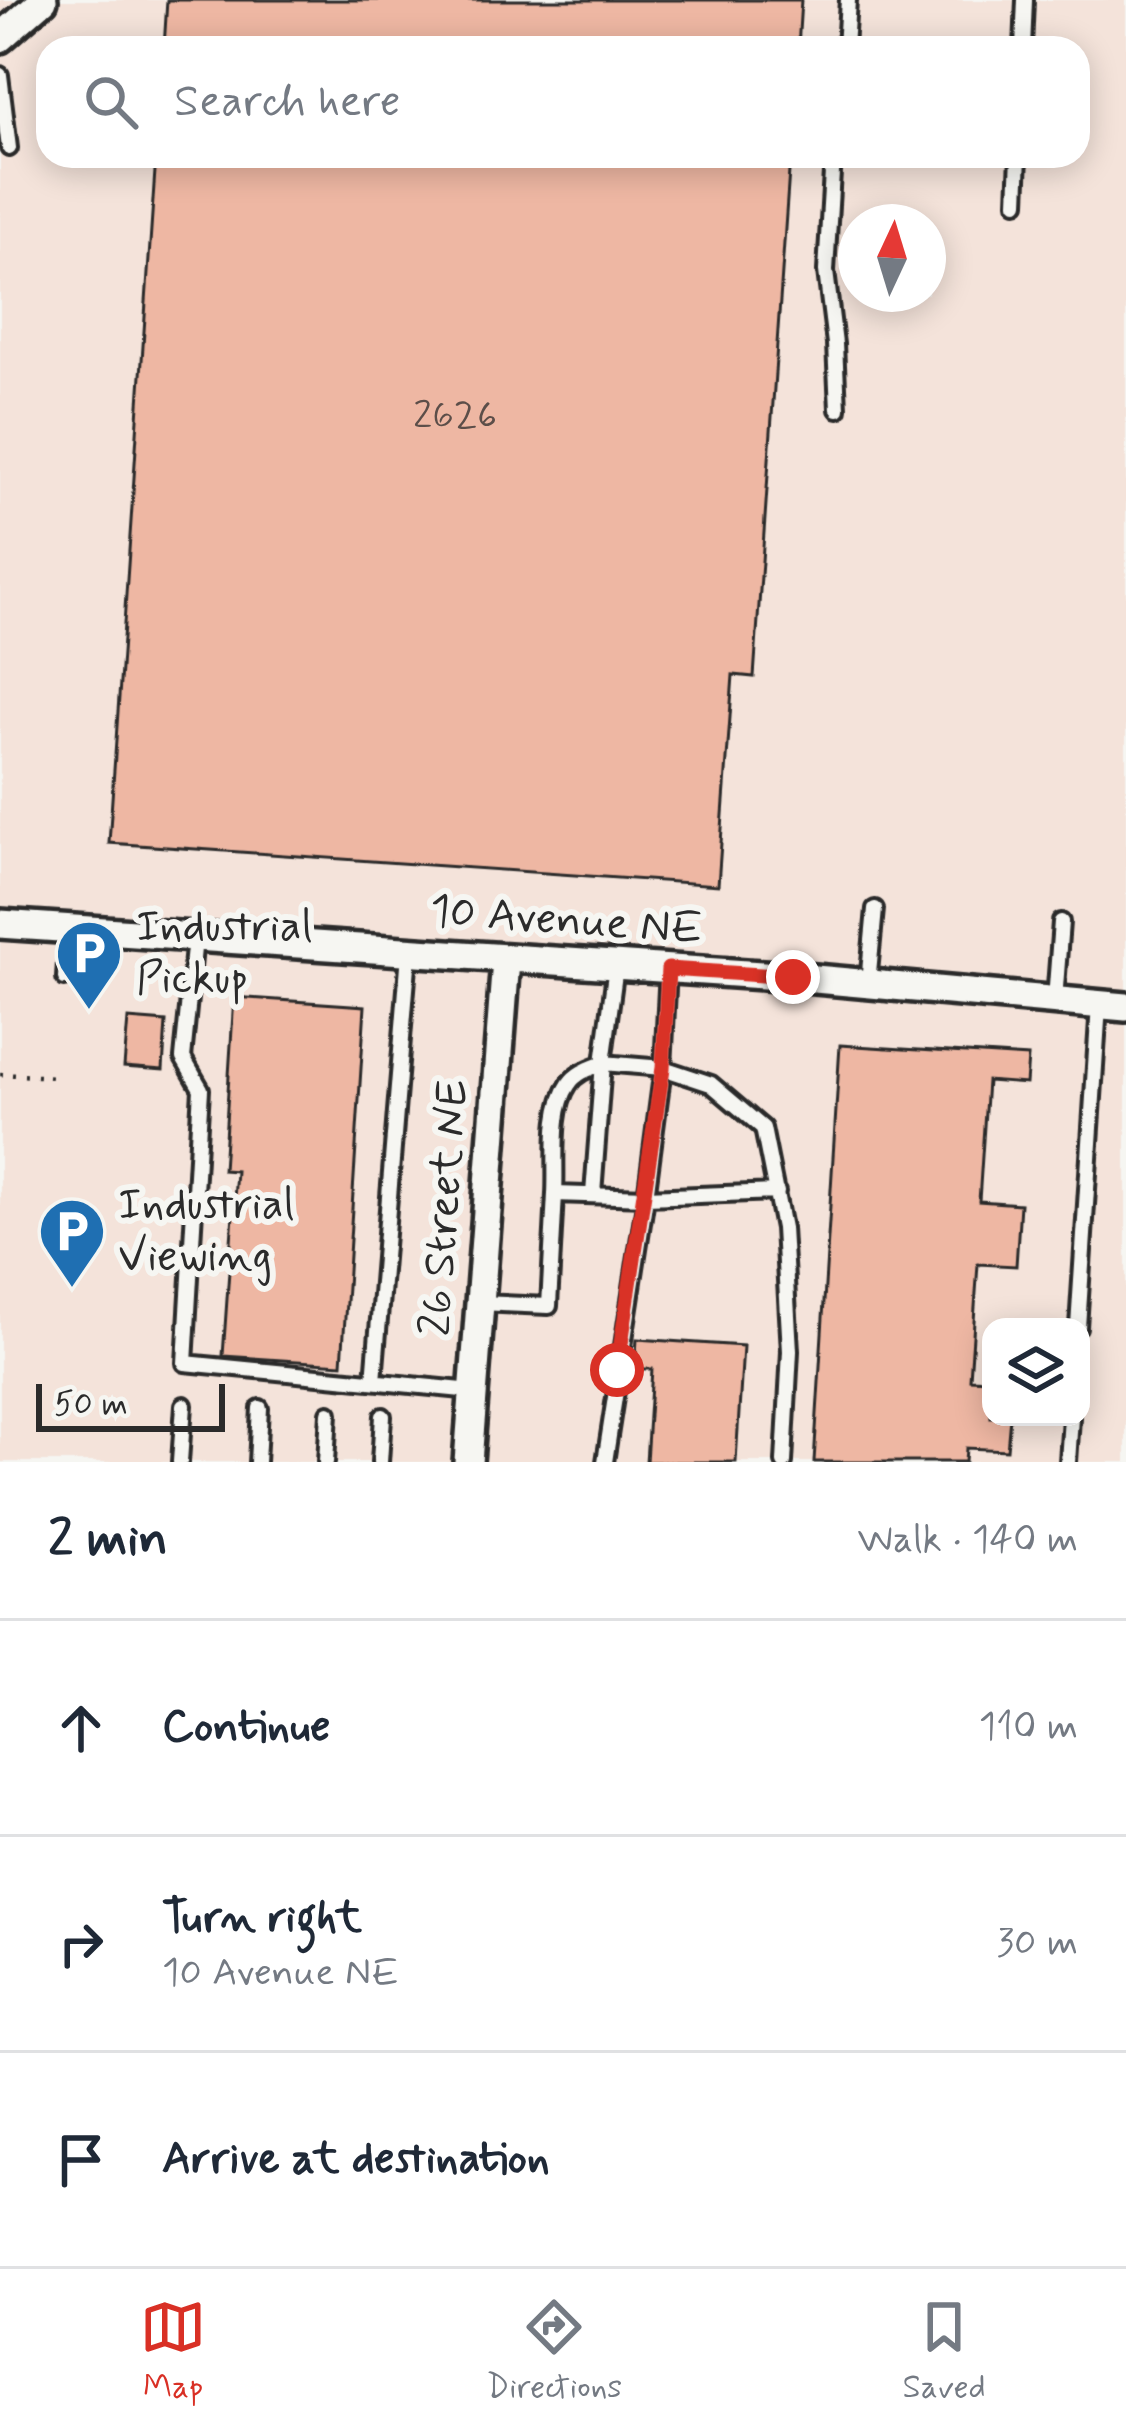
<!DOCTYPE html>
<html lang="en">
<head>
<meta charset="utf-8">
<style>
  body { margin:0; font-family:Mynerve,sans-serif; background:#f6f6f7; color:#1f2937 }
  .controls { position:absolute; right:36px; bottom:36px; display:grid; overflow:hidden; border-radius:24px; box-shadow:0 6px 30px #0003 }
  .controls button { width:108px; height:108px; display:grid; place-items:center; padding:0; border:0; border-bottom:3px solid #e0e1e3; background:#fff; color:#1f2937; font:60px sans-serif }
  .compass { position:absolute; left:838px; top:204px; width:108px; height:108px; border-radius:50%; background:#fff; box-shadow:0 6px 30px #0003; rotate:4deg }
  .scale { position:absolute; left:36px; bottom:30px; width:189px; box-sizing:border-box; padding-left:12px; border:6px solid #2b2b2b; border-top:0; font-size:33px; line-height:42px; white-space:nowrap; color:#2b2b2b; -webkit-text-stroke:9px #f6f6f2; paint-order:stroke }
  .stop { position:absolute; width:36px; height:36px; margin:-27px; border:9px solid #d93025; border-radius:50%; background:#fff }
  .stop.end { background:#d93025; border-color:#fff; box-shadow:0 3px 12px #0008 }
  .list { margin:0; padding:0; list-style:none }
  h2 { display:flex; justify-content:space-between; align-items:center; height:156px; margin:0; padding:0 48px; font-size:51px }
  h2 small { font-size:39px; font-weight:400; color:#747a83 }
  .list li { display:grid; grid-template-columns:78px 1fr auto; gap:36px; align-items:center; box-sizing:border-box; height:216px; padding:0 48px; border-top:3px solid #e0e1e3 }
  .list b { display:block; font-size:45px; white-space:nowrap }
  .list p { margin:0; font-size:39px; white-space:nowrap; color:#747a83 }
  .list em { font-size:39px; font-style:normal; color:#747a83 }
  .icon { flex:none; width:66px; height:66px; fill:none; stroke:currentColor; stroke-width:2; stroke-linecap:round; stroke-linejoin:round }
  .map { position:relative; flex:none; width:1126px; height:1462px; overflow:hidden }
  .search { position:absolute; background:#fff; box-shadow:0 6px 30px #0003; left:36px; right:36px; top:36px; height:132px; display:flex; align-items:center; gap:30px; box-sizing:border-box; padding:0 42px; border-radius:36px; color:#747a83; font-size:45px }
  .sheet { height:804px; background:#fff }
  nav { display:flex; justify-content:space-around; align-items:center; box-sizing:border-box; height:168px; border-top:3px solid #e0e1e3; background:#fff; font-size:33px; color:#747a83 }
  nav a { display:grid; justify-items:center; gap:6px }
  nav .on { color:#d93025 }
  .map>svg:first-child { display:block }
</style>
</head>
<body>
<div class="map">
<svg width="1126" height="1462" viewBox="0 0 1126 1462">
  <rect width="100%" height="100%" fill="#f6f6f2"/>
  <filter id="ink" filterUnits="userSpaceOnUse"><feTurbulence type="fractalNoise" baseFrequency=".00833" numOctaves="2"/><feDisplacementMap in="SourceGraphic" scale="24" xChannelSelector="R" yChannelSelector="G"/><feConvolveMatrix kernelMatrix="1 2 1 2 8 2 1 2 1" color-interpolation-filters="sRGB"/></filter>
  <g filter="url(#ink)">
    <path fill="#f4e3da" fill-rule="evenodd" d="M0,0H1126V1462H0ZM48,48H1078V156H48ZM856,222H928V294H856ZM991,1327H1081V1417H991Z"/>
    <path fill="#eeb7a3" stroke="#2b2b2b" stroke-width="3" d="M167,0H801L798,48H164Z
      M156,156H790L754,677L733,675L718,885L109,843Z
      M234,997L365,1006L342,1364L223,1356L236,1171L223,1170Z
      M128,1019L166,1022L163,1070L124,1067Z
      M840,1045L1028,1057L1026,1084L987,1081L979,1201L1020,1204L1016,1266L978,1264L970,1379L991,1380V1417H1010L1007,1450L966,1448L965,1462H814Z
      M637,1339L743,1346L736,1462H646L652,1369H635Z"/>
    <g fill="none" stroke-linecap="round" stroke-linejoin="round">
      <defs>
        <path id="service" d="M845,48L848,0
          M1023,48L1025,0
          M0,75L9,148
          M833,156L826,271L835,344L838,409
          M1017,202L1019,156
          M195,938L183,1058L201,1089L185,1363L473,1391
          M668,969L663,1068L711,1084L763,1128L783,1228L790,1351L784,1462
          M65,978L68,929
          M868,983L875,909
          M1055,1000L1061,922
          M555,1194C557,1162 550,1111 569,1084C577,1072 591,1068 603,1063L593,1194
          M480,1303L549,1306L555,1194L646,1197L663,1068L603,1063L616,966
          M1078,1327L1099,1005
          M374,1380L409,953
          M180,1462L184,1405
          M257,1462L260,1408
          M326,1462L329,1413
          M380,1462L383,1416
          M605,1462L646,1197L777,1192
          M1068,1462L1071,1417"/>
        <path id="minor" d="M0,38L43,0
          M0,924L793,977L1126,1007
          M468,1462L506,960"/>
      </defs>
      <use href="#service" stroke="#2b2b2b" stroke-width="22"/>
      <use href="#minor" stroke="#2b2b2b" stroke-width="36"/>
      <path stroke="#2b2b2b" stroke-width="4.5" stroke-dasharray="3 9" stroke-linecap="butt" d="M0,1074L57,1077"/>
      <use href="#service" stroke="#f6f6f2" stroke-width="14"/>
      <use href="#minor" stroke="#f6f6f2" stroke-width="27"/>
    </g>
  </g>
  <g fill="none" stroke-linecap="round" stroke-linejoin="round" filter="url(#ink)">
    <path stroke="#d93025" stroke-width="15" d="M617,1370L663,1068L668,969L793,977"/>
  </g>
  <defs>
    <symbol id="parking-pin" viewBox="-11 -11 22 30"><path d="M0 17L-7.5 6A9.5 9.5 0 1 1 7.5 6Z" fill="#1f6fb2" stroke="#f6f6f2"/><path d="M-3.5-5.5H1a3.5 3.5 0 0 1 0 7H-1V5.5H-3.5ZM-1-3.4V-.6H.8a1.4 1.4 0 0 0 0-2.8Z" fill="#fff"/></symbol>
  </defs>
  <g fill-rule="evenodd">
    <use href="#parking-pin" x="51" y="915" width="76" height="104"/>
    <use href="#parking-pin" x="34" y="1193" width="76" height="104"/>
  </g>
  <g text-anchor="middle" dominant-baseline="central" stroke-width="12" stroke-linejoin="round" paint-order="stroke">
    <g font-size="39" fill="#5c4e49">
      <text x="455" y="416">2626</text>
    </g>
    <g font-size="45" fill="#2b2b2b" stroke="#f6f6f2">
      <text transform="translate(566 921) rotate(4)">10 Avenue NE</text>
      <text transform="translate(445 1208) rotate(-86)">26 Street NE</text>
    </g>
    <g font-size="45" fill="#2b2b2b" stroke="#f6f6f2" text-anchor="start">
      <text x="136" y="927">Industrial<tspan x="136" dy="52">Pickup</tspan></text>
      <text x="118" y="1205">Industrial<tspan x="118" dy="52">Viewing</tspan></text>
    </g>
  </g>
</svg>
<div class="controls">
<button><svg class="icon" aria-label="layers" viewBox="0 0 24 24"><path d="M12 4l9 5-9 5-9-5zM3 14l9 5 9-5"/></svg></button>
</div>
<svg class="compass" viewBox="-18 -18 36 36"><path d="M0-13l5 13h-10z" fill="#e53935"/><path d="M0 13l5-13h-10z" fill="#747a83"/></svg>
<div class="scale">50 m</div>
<div class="stop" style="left:617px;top:1370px"></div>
<div class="stop end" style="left:793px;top:977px"></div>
<div class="search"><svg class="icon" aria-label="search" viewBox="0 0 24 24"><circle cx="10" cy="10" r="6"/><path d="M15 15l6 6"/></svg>Search here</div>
</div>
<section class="sheet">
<h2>2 min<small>Walk · 140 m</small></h2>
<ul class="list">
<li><svg class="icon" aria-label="ahead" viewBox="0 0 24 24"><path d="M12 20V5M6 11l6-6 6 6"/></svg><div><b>Continue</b></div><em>110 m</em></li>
<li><svg class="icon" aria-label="right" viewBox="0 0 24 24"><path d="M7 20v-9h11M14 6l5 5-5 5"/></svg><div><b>Turn right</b><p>10 Avenue NE</p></div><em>30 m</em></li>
<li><svg class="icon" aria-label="arrive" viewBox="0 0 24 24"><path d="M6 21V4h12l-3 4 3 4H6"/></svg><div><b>Arrive at destination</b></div></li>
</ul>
</section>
<nav>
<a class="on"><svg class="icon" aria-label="map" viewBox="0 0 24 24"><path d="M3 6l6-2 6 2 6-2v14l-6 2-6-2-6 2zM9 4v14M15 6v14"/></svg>Map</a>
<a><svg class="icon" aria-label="directions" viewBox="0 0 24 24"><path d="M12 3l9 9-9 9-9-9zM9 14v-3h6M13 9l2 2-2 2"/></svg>Directions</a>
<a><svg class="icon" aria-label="saved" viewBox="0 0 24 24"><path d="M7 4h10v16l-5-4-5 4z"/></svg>Saved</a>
</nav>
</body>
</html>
